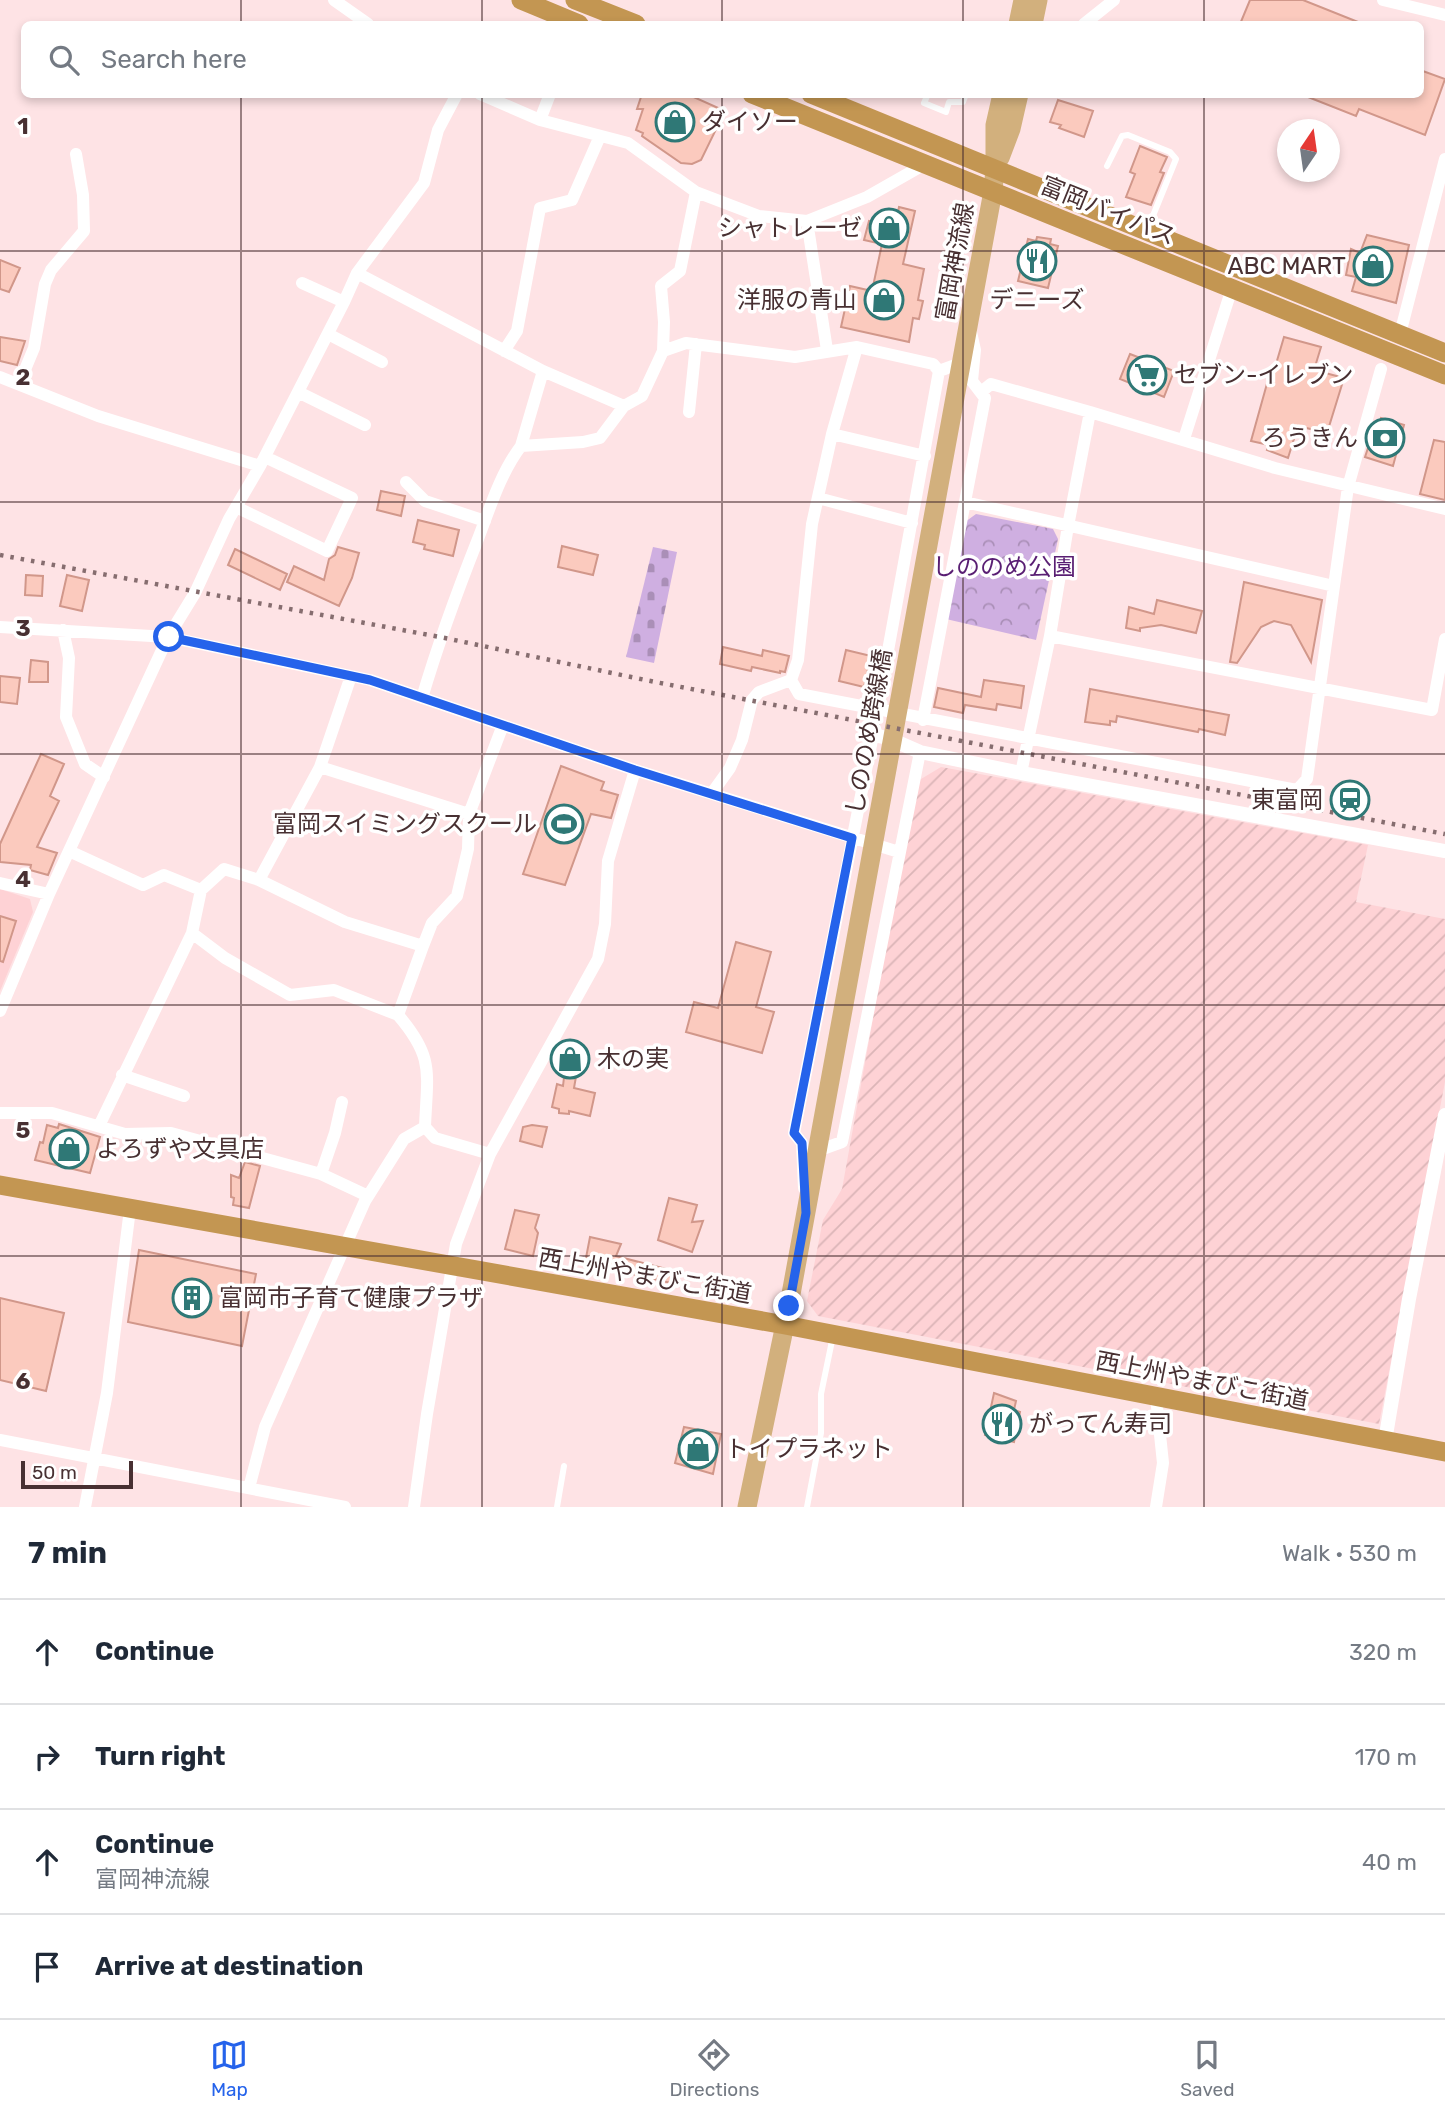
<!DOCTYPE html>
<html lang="en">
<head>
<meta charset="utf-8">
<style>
  body { margin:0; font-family:Rubik,"Noto Sans JP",sans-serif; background:#f6f6f7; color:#1f2937 }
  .compass { position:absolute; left:1277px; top:119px; width:63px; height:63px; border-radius:50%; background:#fff; box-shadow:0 4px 10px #0003; rotate:13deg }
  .scale { position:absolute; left:21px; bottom:18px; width:112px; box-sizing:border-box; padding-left:7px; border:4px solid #483032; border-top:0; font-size:19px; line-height:24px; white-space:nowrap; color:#483032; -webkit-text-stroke:5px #fff; paint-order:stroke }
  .stop { position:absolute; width:21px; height:21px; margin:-16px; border:5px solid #2563eb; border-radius:50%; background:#fff }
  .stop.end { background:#2563eb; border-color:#fff; box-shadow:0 2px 7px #0008 }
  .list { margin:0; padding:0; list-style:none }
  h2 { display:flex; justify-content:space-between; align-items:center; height:91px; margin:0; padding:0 28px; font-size:30px }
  h2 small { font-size:23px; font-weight:400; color:#747a83 }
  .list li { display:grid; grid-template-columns:46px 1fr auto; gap:21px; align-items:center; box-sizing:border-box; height:105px; padding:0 28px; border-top:2px solid #e0e1e3 }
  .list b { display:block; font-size:26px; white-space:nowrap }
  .list p { margin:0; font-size:23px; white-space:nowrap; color:#747a83 }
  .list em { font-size:23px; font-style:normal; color:#747a83 }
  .icon { flex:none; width:38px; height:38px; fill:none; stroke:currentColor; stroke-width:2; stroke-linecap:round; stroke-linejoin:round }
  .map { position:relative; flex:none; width:1445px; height:1507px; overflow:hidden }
  .search { position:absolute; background:#fff; box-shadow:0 4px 10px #0003; left:21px; right:21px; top:21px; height:77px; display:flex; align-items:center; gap:18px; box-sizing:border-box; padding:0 24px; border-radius:10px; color:#747a83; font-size:26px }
  .sheet { height:511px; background:#fff }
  nav { display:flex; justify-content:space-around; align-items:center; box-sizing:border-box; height:98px; border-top:2px solid #e0e1e3; background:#fff; font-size:19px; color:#747a83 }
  nav a { display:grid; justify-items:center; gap:4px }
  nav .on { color:#2563eb }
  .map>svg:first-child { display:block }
</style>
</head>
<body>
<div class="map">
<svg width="1445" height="1507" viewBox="0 0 1445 1507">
  <defs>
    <pattern id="industrial-furrows" width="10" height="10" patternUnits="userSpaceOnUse" patternTransform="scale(1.75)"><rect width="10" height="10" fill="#fed2d5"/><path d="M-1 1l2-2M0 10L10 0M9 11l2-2" fill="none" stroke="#dbb5b7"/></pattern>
    <pattern id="cemetery-stones" width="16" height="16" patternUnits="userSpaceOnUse" patternTransform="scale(1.75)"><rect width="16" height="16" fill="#cfafe1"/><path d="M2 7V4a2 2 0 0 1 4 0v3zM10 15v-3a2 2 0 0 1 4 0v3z" fill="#aa8fb7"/></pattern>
    <pattern id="park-crowns" width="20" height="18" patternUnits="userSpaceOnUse" patternTransform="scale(1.75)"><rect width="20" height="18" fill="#cfafe1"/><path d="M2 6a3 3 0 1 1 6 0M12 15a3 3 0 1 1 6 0" fill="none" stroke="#aa8fb7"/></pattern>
  </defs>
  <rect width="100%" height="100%" fill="#fee3e5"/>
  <path fill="#fed2d5" d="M0,889L30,899L33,912L0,991Z"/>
  <path fill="url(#industrial-furrows)" d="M941,767L1368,845L1356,902L1445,919V1082L1379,1424L818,1316L807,1301L823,1220L842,1189L916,782Z"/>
  <path fill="url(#cemetery-stones)" d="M653,547L677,552L654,663L626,657Z"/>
  <path fill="url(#park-crowns)" d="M976,514L1053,529L1058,539L1036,640L946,619L965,522Z"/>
  <path fill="#fbcabe" stroke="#d1978a" stroke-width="2" d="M1250,0H1303L1363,24H1240Z
    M1420,70L1445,79L1425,135L1359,109L1356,116L1303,95L1420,94Z
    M642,94H687L725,111L701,160L692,164L681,163L642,136L643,133L636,130L643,109H637Z
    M1058,100L1093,111L1084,137L1059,128L1061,125L1050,122Z
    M1140,146L1167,157L1160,172L1164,173L1151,205L1126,197L1135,174L1130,172Z
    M899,207L915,211L903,264L924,269L918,300L923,301L919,319L913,318L909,342L841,327L850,286L872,291L882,244L864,240L869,221L895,226Z
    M1367,235L1409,245L1396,303L1352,291L1356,277L1346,275L1351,249L1360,253Z
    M1037,237L1051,239L1050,244L1058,246L1048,288L1018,281L1028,239L1036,241Z
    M0,260L20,268L9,292L0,289Z
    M0,337L25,341L17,365L0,361Z
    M1284,337L1321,347L1314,370L1344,378L1327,433L1298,426L1288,458L1267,450L1269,445L1251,441L1268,380L1271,381Z
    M1130,354L1174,371L1164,397L1120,379Z
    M1381,418L1404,425L1393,466L1365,457L1370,442L1375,443Z
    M1434,440L1445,442V500L1420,494Z
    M381,491L405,496L401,516L377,510Z
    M418,520L459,530L453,556L424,549L425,545L413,542Z
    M562,546L598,555L593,575L558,567Z
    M338,547L359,553L352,578L339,606L287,582L294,566L324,580L329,559L335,555Z
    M235,549L287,574L280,590L228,565Z
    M26,575L43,576L42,596L25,595Z
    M67,575L89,580L82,611L60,606Z
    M1244,582L1322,600L1311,662L1291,625L1274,621L1261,627L1237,663L1230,662Z
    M1157,600L1202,611L1196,633L1161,625L1140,628V631L1126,628L1129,607L1154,614Z
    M723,647L762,656L763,650L789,656L785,672L780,671V673L752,667L751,671L720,664Z
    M846,650L871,656L864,687L839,681Z
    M31,660L48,662V682H29Z
    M0,676L20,678L17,704L0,702Z
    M984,680L1024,686L1021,708L997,704L996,710L965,705L963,713L934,707L938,688L981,697Z
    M1090,689L1229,715L1225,735L1199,729L1198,732L1117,716L1116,722L1110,721V725L1085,722Z
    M41,754L64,764L50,796L59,801L37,847L57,853L48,875L30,870L31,865L0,862V844Z
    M561,766L604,782L601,790L618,795L611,818L591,814L565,885L523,874Z
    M0,916L16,921L3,962L0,961Z
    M736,942L771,952L756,1007L774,1012L762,1053L686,1032L694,1002L718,1008Z
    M561,1043L581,1048L574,1088L595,1093L590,1116L569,1111V1114L559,1113V1109L552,1107L557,1084L563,1086L566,1060L555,1058Z
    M59,1124L100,1137L90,1173L35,1160L40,1142L43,1143L47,1125L58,1128Z
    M532,1125L547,1127L542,1147L520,1141L523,1127Z
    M245,1162L260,1166L249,1208L233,1205L234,1198L231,1197V1175L239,1178Z
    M669,1198L697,1205L692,1222L703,1221L692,1252L658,1240Z
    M515,1210L539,1215L535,1228L538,1233L533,1256L505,1249Z
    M590,1237L621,1244L616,1256L674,1271L671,1283L585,1263Z
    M139,1250L256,1274L242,1346L128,1322Z
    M0,1298L64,1313L46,1391L0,1380Z
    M994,1393L1016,1401L1014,1410L1020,1412L1014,1442L985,1435Z
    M684,1427L721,1434L713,1474L675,1463Z"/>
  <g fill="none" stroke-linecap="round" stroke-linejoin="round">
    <path stroke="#fff" stroke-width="6" d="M928,94L924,103L946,112L949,102H963L966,94
      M1107,166L1122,136L1128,135L1170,152L1176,159L1148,228
      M557,1507L564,1466
      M807,1507L821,1433V1394L833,1336"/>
    <path stroke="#fff" stroke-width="12" d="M334,0L368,24
      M1383,0L1445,15
      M1084,24L1114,0
      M480,94L540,120L628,143L696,192L759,216L807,221L867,197L925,164
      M540,120L550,94
      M807,221L827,350
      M357,273L543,371L624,406L642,396L663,351L686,343L795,357L857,347L933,364L939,371
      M302,283L344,302
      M328,334L382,362
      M1400,334L1445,159
      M504,351L517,331L540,208L572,200L600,136
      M663,351L664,322L661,286L680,271L696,192
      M0,377L98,416L260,466
      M19,384L34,348L45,284L51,270L84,231L83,195L76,154
      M298,392L365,425
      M981,392L991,384L1090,412
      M689,412L696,344
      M832,434L925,456
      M1184,439L1232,288
      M521,446L543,371
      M406,482L425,501L485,521
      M818,498L912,523
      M965,502L1334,586L1348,487L1381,369
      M236,507L327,551L352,498L265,457
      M1445,509L1275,468L1090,412L1068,526L1050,636L1432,710L1445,639
      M0,627L168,637L195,593L229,519L260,466L344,302L357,273L424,183L438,130L457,94
      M63,630L69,658L66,717L85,764L104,777
      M791,680L799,694L1297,790L1307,779L1334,586
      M422,698C438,644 457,592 478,539C490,508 500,474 521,446L583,442L600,438L624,406
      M877,711L939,371L961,363
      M923,720L985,398L972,381L975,350L971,332
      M320,767L469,814
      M1021,773L1050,636
      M712,793L730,768L742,740L752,700L759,692L791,680L798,660L812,524L832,434L857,347
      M69,851L143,885L164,875L201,890L224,869L259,880L345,922L423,946L432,923L457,896L468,849L469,814L503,725
      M259,880L320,767L351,676
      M0,883L49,894
      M192,933L225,958L290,995L334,990L398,1015
      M423,946L398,1015C435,1058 427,1073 425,1127L435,1138L490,1154
      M0,1011L49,894L168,637L370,680L635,770L899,852
      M122,1075L184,1096
      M0,1113H52L125,1134L171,1133L321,1174L368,1196
      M99,1126L192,933L201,890
      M817,1151L842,1142L920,752
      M321,1174L335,1133L342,1102
      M804,1188L802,1143L794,1133L873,735
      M1156,1397L1163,1463L1156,1507
      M0,1440L345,1507
      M249,1488L265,1427L365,1201L404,1139L425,1127
      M85,1507L107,1393L130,1209
      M414,1507L427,1414L456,1244L490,1154L598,959L605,924L608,861L635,770"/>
    <path stroke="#fff" stroke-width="14" d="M873,735L888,738L920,752L1021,773L1445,851
      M1385,1441L1409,1299L1445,1115"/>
    <path stroke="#d2b07d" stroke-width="19" d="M1018,24L1023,0
      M1033,24L1038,0
      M1000,158L1011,129L1019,94
      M747,1507L789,1305L969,321L993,191L995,168V125L1002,94"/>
    <path stroke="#c39652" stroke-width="19" d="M521,0L579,24
      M575,0L636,24
      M752,94L1445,375
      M811,94L1445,353
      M0,1185L785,1325L1445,1452"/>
    <path stroke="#866d6f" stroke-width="4.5" stroke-dasharray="3.5 7" stroke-linecap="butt" d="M0,555L440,637L655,682L1445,834"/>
  </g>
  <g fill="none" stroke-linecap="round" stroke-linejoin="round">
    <path stroke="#2563eb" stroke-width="9" d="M169,637L370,680L635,770L852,838L794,1133L802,1143L806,1213L789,1306"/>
  </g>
  <path fill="none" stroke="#483032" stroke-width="2" stroke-opacity="0.55" d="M241,0V24M482,0V24M722,0V24M963,0V24M1204,0V24M241,94V1507M482,94V1507M722,94V1507M963,94V1507M1204,94V1507M0,251H1445M0,502H1445M0,754H1445M0,1005H1445M0,1256H1445"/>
  <defs>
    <symbol id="shop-ring" viewBox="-11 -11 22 22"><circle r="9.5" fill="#fff" stroke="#2f7876" stroke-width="1.5"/><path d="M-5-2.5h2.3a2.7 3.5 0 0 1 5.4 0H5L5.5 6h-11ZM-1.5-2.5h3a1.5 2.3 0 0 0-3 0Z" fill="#2f7876"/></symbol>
    <symbol id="restaurant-ring" viewBox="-11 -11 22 22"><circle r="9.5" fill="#fff" stroke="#2f7876" stroke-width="1.5"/><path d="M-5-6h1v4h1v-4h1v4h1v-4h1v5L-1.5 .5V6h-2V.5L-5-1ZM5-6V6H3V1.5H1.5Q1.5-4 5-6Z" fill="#2f7876"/></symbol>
    <symbol id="supermarket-ring" viewBox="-11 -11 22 22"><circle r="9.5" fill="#fff" stroke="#2f7876" stroke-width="1.5"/><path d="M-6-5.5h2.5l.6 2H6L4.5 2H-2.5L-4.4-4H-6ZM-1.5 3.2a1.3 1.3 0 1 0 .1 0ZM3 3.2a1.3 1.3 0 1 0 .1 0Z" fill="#2f7876"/></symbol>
    <symbol id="bank-ring" viewBox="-11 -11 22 22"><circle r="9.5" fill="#fff" stroke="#2f7876" stroke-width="1.5"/><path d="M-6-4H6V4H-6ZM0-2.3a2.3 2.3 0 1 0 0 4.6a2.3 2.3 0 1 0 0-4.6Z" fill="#2f7876"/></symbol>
    <symbol id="station-ring" viewBox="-11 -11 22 22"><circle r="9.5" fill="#fff" stroke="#2f7876" stroke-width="1.5"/><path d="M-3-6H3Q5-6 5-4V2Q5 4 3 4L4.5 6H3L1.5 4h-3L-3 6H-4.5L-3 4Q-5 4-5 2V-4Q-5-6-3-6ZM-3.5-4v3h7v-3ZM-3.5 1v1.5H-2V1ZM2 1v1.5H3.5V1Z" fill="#2f7876"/></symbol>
    <symbol id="stadium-ring" viewBox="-11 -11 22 22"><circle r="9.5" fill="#fff" stroke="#2f7876" stroke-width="1.5"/><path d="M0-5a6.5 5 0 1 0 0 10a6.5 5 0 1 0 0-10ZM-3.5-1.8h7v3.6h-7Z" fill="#2f7876"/></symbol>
    <symbol id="building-ring" viewBox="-11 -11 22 22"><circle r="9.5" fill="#fff" stroke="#2f7876" stroke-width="1.5"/><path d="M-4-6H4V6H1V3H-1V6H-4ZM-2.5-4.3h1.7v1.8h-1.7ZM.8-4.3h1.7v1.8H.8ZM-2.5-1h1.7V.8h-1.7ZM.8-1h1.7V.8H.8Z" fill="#2f7876"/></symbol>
  </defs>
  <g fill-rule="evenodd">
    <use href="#shop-ring" x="653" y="100" width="44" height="44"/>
    <use href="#shop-ring" x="867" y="206" width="44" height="44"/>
    <use href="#restaurant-ring" x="1015" y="239" width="44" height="44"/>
    <use href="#shop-ring" x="1351" y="244" width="44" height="44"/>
    <use href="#shop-ring" x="862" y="278" width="44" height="44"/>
    <use href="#supermarket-ring" x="1125" y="353" width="44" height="44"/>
    <use href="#bank-ring" x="1363" y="416" width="44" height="44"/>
    <use href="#station-ring" x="1328" y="778" width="44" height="44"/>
    <use href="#stadium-ring" x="542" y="802" width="44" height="44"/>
    <use href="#shop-ring" x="548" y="1037" width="44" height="44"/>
    <use href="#shop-ring" x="47" y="1127" width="44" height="44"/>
    <use href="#building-ring" x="170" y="1276" width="44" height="44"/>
    <use href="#restaurant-ring" x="980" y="1402" width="44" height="44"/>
    <use href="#shop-ring" x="676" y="1427" width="44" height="44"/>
  </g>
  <g text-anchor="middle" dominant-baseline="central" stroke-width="7" stroke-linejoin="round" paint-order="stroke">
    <g font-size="24" fill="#483032" stroke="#fff" text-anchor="start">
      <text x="702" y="122">ダイソー</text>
      <text x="862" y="228" text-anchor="end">シャトレーゼ</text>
      <text x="1346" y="266" text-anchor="end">ABC MART</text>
      <text x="857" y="300" text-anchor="end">洋服の青山</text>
      <text x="1037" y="300" text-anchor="middle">デニーズ</text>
      <text x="1174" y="375">セブン-イレブン</text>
      <text x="1358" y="438" text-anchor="end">ろうきん</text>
      <text x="1323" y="800" text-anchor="end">東富岡</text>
      <text x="537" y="824" text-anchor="end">富岡スイミングスクール</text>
      <text x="597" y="1059">木の実</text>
      <text x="96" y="1149">よろずや文具店</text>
      <text x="219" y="1298">富岡市子育て健康プラザ</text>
      <text x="1029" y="1424">がってん寿司</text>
      <text x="725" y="1449">トイプラネット</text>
    </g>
    <g font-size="24" fill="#483032" stroke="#fff">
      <text transform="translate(1108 211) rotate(22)">富岡バイパス</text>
      <text transform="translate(955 262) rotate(-80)">富岡神流線</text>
      <text transform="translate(869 732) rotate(-80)">しののめ跨線橋</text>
      <text transform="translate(645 1276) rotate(10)">西上州やまびこ街道</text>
      <text transform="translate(1202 1381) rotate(11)">西上州やまびこ街道</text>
    </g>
    <g font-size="24" fill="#591e73" stroke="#fff">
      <text x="1004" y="567">しののめ公園</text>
    </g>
  </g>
  <g font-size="23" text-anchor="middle" font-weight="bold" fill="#483032" stroke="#fff" stroke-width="7" stroke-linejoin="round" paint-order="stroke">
    <text x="23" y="134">1</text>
    <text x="23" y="385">2</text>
    <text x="23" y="636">3</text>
    <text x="23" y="887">4</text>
    <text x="23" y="1138">5</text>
    <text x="23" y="1389">6</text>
  </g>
</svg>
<svg class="compass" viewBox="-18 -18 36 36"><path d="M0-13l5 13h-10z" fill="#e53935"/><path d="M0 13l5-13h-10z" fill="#747a83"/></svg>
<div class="scale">50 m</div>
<div class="stop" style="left:169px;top:637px"></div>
<div class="stop end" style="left:789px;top:1306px"></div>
<div class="search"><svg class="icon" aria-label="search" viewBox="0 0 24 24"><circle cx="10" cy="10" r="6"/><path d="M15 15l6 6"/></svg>Search here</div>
</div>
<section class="sheet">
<h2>7 min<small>Walk · 530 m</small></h2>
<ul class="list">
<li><svg class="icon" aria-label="ahead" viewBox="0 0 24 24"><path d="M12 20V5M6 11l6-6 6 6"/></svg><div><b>Continue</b></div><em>320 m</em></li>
<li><svg class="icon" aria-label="right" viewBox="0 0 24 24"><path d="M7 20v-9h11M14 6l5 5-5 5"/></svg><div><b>Turn right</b></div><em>170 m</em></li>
<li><svg class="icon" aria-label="ahead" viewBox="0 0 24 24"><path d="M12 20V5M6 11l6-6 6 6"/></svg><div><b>Continue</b><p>富岡神流線</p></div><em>40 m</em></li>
<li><svg class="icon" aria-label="arrive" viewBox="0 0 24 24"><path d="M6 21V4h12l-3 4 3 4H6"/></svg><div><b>Arrive at destination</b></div></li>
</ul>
</section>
<nav>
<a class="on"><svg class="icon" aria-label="map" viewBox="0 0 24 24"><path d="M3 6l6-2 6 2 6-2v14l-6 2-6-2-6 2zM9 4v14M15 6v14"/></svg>Map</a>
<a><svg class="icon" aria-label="directions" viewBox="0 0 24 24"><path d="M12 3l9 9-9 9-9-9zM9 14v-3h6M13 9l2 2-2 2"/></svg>Directions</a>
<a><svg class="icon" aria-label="saved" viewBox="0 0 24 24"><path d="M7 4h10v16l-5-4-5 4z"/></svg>Saved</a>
</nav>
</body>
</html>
